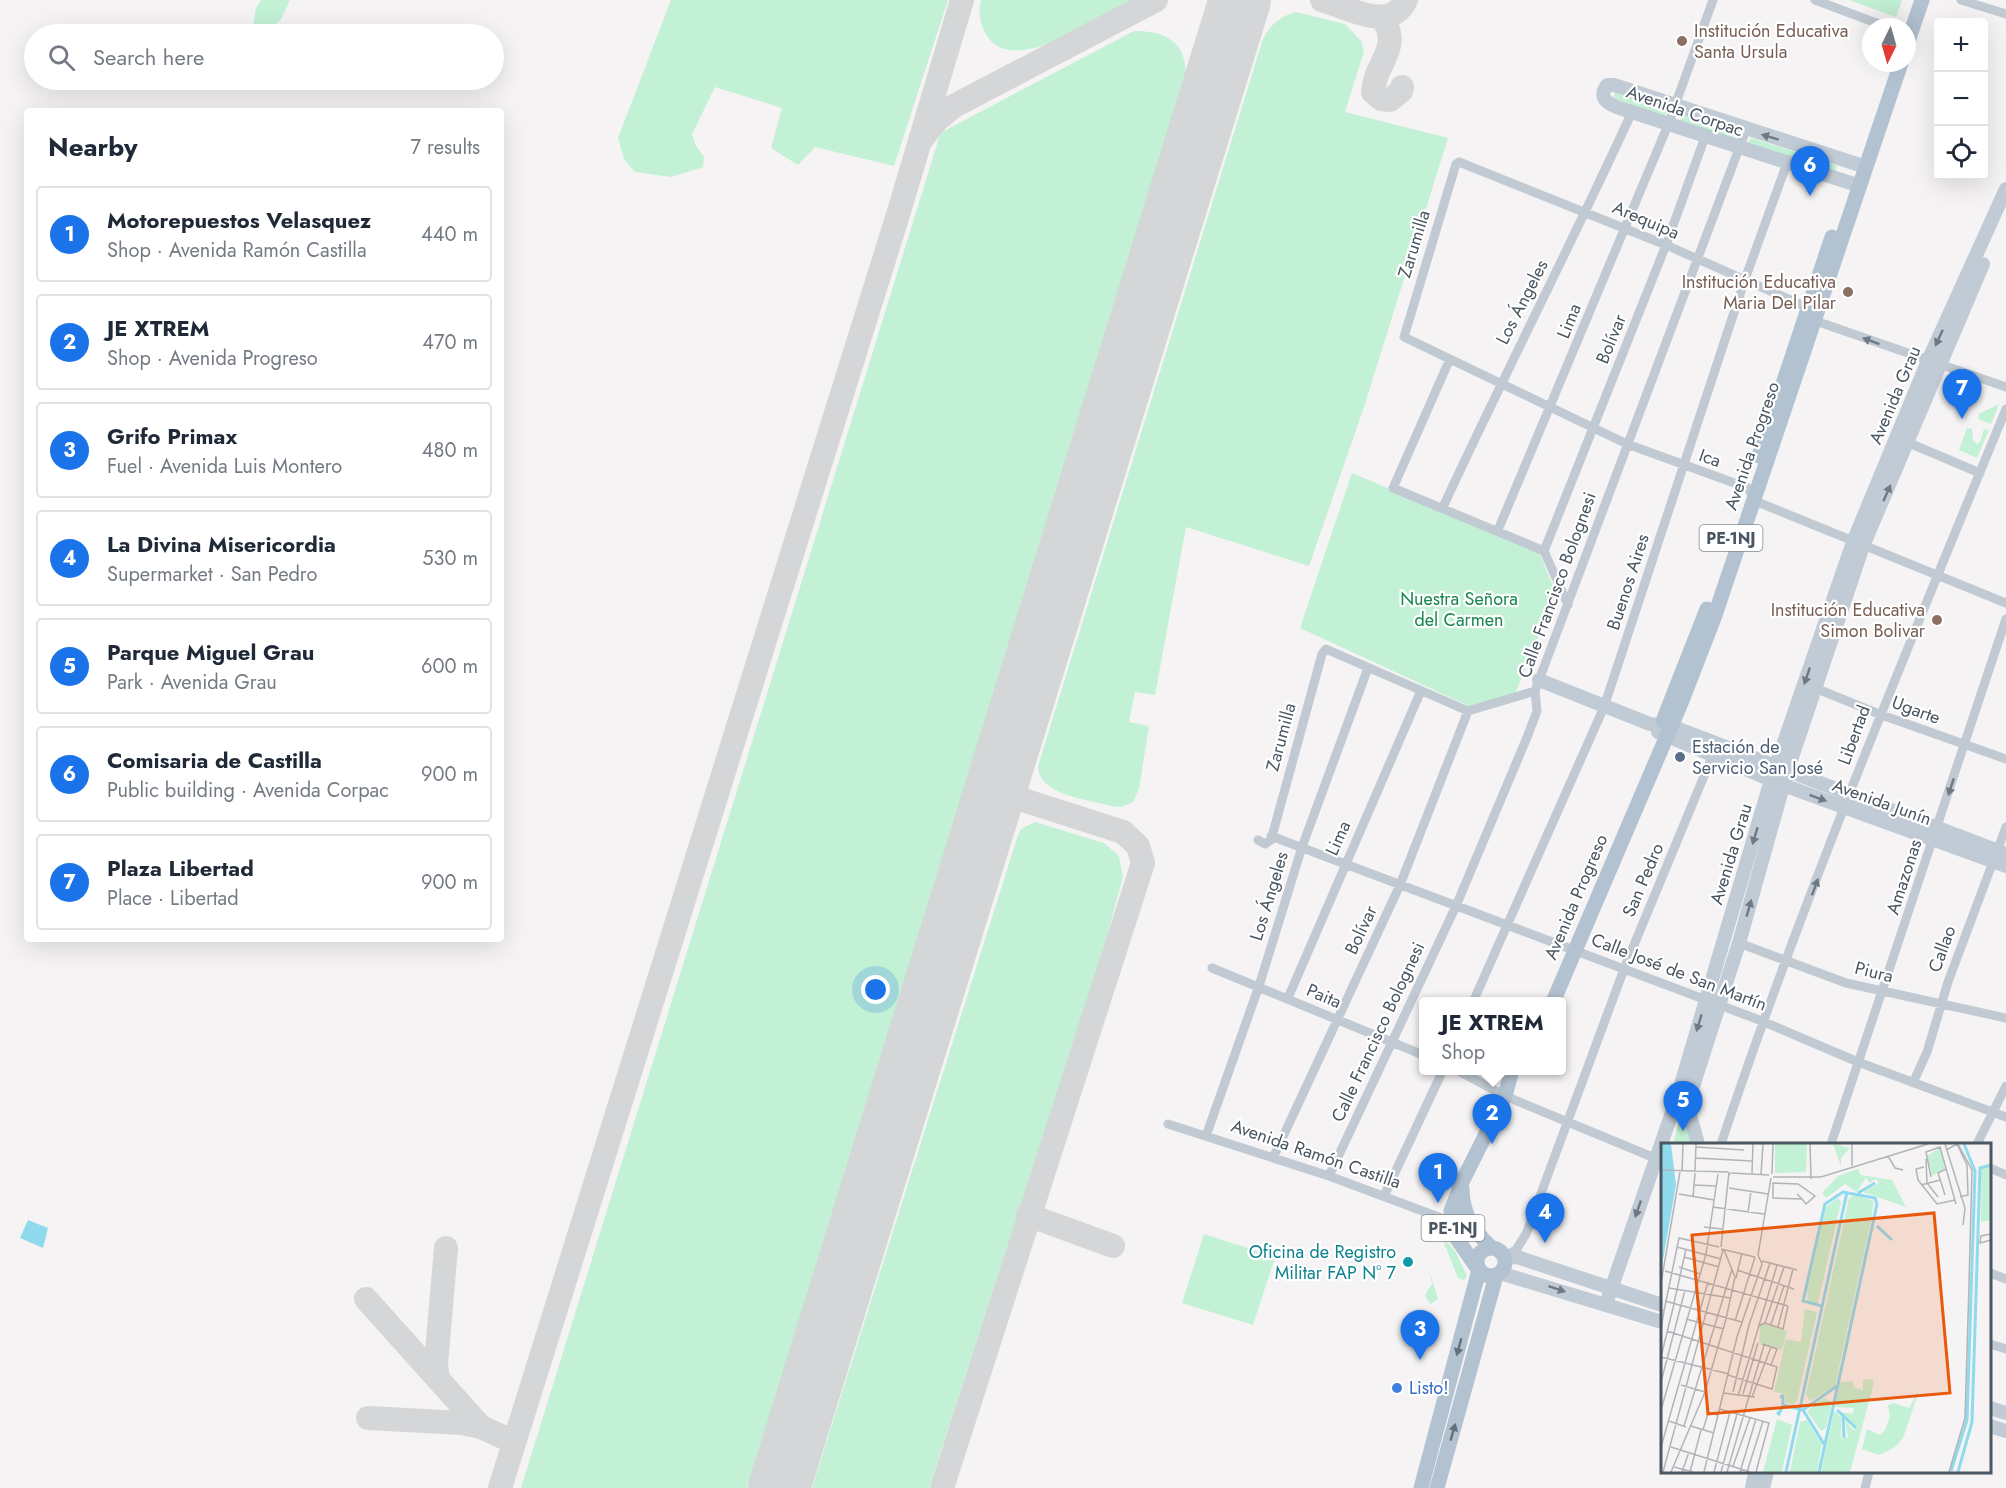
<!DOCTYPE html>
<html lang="en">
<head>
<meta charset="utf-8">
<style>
  body { margin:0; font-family:Jost,sans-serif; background:#f6f6f7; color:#1f2937 }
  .controls { position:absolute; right:18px; top:18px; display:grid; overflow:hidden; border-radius:6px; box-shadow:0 6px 24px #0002 }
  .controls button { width:54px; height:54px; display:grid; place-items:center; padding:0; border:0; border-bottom:2px solid #e0e1e3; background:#fff; color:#1f2937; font:30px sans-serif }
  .compass { position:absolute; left:1862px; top:18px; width:54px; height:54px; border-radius:50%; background:#fff; box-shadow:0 6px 24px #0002; rotate:185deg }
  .you { position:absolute; left:876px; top:990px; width:21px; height:21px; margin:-15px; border:4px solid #fff; border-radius:50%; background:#1a73e8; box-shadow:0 0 0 9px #1a73e833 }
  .badge { display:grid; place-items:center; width:39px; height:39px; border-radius:50%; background:#1a73e8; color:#fff; font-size:20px; font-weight:700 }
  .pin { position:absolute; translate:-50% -50px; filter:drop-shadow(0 2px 3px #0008) }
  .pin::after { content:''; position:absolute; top:32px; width:21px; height:18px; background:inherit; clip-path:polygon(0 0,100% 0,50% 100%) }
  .popup { position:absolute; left:1419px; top:997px; width:147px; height:78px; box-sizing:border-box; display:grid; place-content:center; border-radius:6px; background:#fff; filter:drop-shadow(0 2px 4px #0005); font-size:20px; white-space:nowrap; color:#747a83 }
  .popup b { font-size:22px; color:#1f2937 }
  .popup::after { content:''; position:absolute; left:50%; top:100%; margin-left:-12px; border:12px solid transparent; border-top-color:#fff }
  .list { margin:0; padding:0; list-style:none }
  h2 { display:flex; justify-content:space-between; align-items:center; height:78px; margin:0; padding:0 24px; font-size:26px }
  h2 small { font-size:20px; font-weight:400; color:#747a83 }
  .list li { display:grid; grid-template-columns:39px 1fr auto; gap:18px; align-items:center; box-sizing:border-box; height:96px; margin:0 12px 12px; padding:0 12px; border:2px solid #e0e1e3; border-radius:6px }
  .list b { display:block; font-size:22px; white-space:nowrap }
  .list p { margin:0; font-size:20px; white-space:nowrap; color:#747a83 }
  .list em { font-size:20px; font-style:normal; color:#747a83 }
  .icon { flex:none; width:33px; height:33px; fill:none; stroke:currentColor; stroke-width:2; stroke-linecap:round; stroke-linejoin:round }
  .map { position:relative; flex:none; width:2006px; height:1488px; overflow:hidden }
  .search { position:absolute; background:#fff; box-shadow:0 6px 24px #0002; left:24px; top:24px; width:480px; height:66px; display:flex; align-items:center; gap:15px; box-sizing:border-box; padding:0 21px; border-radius:33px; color:#747a83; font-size:22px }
  .panel { position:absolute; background:#fff; box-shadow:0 6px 24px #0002; left:24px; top:108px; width:480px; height:834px; border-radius:6px }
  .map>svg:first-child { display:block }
</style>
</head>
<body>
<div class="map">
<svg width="2006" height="1488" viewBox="0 0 2006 1488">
  <rect width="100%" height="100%" fill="#f5f3f3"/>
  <path fill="#c3f1d5" d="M261,0H290L281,19L266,34H252L256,8Z
    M671,0H948L894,166L815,147L798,165L771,148L782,108L715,87L692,134L696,146L704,157L703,167L671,177L635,172L624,159L618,138Z
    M981,0H1130C1098,17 1015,78 987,36C980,24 978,13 981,0Z
    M1849,0H1902L1896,17Z
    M1296,12L1345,24L1361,41L1364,51L1345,112L1448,138L1364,407L1309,566L1186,527L1155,695L1135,692L1129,722L1149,726L1139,789L1133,802L1121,807L1111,806C1088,799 1039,796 1038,766L1262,42C1268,26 1279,17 1296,12Z
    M1134,31C1171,30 1191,48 1184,85L747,1488H521L939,138L944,131Z
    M1616,90L1666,108L1667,113L1663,116L1613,98Z
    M1684,115L1738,133L1739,136L1737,140L1680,121Z
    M1751,138L1836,165L1837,167L1835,172L1747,143Z
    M1999,404L1991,424L1978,419L1979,414Z
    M1967,428L1972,429L1973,440L1977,444L1980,442L1984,429L1989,430L1977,458L1959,450Z
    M1352,473L1539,552L1556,594L1515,694L1471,707L1300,628Z
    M1035,822L1104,843L1119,856L1123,877L1103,951L929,1488H812L1018,835L1021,829Z
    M1680,1117H1686L1694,1144H1673Z
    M1204,1234L1275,1257L1253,1325L1182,1303Z
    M1441,1235L1455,1251L1467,1276L1464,1280L1458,1278Z
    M1429,1270L1438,1299L1430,1304L1425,1295L1432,1284Z"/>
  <path fill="#90daee" d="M28,1220L48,1228L43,1248L20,1238Z"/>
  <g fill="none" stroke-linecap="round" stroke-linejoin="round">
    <path stroke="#d5d6d8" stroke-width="24" d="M1322,0C1349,8 1390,33 1406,0
      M1383,19C1402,48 1375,62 1373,92L1381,99L1390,100L1401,91L1402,87
      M921,140L937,120L954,106L1156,0
      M1003,766L1009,789L1023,800
      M1028,1215L1113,1246
      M366,1299L481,1427
      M438,1379L436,1364L446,1248
      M368,1418L462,1423L481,1427L514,1442
      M500,1488L897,218L962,0
      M942,1488L1143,863L1138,846L1123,832L1023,800L1007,801L990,809"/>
    <path stroke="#d5d6d8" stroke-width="62" d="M779,1488L1240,0"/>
    <path stroke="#c1cad2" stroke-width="9" d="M1815,0L1887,27
      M1961,0L2006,14
      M1811,309L1666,245L1459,162L1456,164L1404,337L1627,444L1748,488L1755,501L2006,603
      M1810,319L2006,387
      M1449,361L1393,488L1544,551L1568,605
      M1909,443L1980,473
      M1443,507C1504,375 1571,245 1632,112
      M1498,530L1668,125L1713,0
      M1544,551L1666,245L1705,137
      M1815,688L1879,714L2006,759
      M1271,836L1762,1021L1858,1062L2006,1117
      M1258,840L1265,844L1271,840L1322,654L1326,649L1468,711L1535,691
      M1739,943L1846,983L2006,1018
      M1212,968L1423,1055
      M1288,998L1420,693
      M1473,1002L1604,707L1744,282L1787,163
      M1457,1070L1505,1096L1662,1161
      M1913,1083L1927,1052L1948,982L2006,827
      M1168,1124L1329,1176L1452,1222
      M1206,1136L1259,986L1302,847L1368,668
      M1721,1144C1804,895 1906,652 2006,409
      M1831,1144L2006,619
      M1977,1144L2006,1086
      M1273,1158L1400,885L1468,711
      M1990,1168L2006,1175
      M1329,1176L1456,906L1528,735L1537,711L1535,691L1539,680L1746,130
      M1384,1196L1443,1070
      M1507,1255L1516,1250L1526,1234L1624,969L1714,752
      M1990,1273L2006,1279
      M1990,1344L2006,1349
      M1865,1488L1869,1472"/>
    <path stroke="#c1cbd6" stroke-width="14" d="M1860,186L1632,112C1619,108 1594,103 1607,85H1614L1866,167
      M1539,680L1650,724L1671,726L2006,854
      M1658,732L1783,785L2006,866
      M1698,1144L1687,1105L1739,943L1787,772L1863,546L1983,264
      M1505,1258L1517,1257L1662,1305
      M1500,1273L1662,1322
      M1606,1304L1677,1098L1771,780L1853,542L1928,361L2006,189
      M1990,1408L2006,1413
      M1990,1426L2006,1431
      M1752,1488L1755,1472
      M1763,1488L1767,1472"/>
    <path stroke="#b3c2d1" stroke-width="15" d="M1907,44L1922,0
      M1759,456L1832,237
      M1663,721L1707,609
      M1553,1002L1681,703L1714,618L1901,63
      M1462,1188C1462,1213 1473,1231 1491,1247
      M1477 1262a14 14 0 1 1 28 0a14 14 0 1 1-28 0Z
      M1478,1269L1455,1236L1451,1211L1462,1182L1505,1096L1512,1070
      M1421,1488L1479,1270
      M1437,1488L1496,1276"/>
  </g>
  <defs><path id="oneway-solid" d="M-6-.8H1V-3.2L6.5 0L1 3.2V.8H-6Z" transform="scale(1.5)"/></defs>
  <g fill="#6e7984">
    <use href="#oneway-solid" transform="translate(1770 137) rotate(-163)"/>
    <use href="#oneway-solid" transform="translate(1939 338) rotate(115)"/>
    <use href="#oneway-solid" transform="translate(1887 493) rotate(-66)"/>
    <use href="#oneway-solid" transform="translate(1807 676) rotate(109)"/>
    <use href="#oneway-solid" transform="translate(1818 798) rotate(20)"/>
    <use href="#oneway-solid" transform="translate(1755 836) rotate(107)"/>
    <use href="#oneway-solid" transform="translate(1749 908) rotate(-74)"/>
    <use href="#oneway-solid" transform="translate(1699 1023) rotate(107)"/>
    <use href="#oneway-solid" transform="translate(1638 1209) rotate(109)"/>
    <use href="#oneway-solid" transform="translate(1557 1289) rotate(18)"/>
  </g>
  <g fill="#6e7983">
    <use href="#oneway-solid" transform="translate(1871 341) rotate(-160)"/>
    <use href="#oneway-solid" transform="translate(1951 787) rotate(108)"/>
    <use href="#oneway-solid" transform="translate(1815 887) rotate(-70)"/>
  </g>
  <g fill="#64717d">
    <use href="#oneway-solid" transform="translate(1459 1347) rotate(105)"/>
    <use href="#oneway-solid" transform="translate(1453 1432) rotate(-74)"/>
  </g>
  <g fill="#8d6e63" stroke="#fff" stroke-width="2">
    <circle cx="1682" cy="41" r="6"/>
    <circle cx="1848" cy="292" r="6"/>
    <circle cx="1937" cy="620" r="6"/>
  </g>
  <circle fill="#5c6f8a" stroke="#fff" stroke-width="2" cx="1680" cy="757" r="6"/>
  <circle fill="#0f9aa8" stroke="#fff" stroke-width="2" cx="1408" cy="1262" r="6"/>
  <circle fill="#3f7fe0" stroke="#fff" stroke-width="2" cx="1397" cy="1388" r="6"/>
  <g text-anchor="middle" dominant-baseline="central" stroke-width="4.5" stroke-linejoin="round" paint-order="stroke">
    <g fill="#fff" stroke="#808990" stroke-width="1.5">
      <rect x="1699.5" y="525" width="63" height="26" rx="4.5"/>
      <rect x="1421.5" y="1215" width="63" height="26" rx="4.5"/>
    </g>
    <g font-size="16" font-weight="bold" fill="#4a5661">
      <text x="1731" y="538">PE-1NJ</text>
      <text x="1453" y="1228">PE-1NJ</text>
    </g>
    <g font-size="18" fill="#785e54" stroke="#fff" text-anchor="end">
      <text x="1694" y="31" text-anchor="start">Institución Educativa<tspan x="1694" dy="21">Santa Ursula</tspan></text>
      <text x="1836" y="282">Institución Educativa<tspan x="1836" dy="21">Maria Del Pilar</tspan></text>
      <text x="1925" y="610">Institución Educativa<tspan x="1925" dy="21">Simon Bolivar</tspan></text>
    </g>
    <g font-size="18" fill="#4a5661" stroke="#fff">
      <text transform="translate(1685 111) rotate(19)">Avenida Corpac</text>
      <text transform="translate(1646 220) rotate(23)">Arequipa</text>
      <text transform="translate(1414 244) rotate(-73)">Zarumilla</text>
      <text transform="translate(1522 302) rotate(-63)">Los Ángeles</text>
      <text transform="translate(1569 321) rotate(-68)">Lima</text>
      <text transform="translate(1611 339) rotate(-68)">Bolívar</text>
      <text transform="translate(1895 395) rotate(-67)">Avenida Grau</text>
      <text transform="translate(1752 446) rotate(-71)">Avenida Progreso</text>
      <text transform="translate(1710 458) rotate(19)">Ica</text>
      <text transform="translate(1628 582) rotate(-72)">Buenos Aires</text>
      <text transform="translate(1557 585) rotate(-70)">Calle Francisco Bolognesi</text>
      <text transform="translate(1916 710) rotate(20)">Ugarte</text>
      <text transform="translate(1854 735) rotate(-70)">Libertad</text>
      <text transform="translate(1281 737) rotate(-75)">Zarumilla</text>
      <text transform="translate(1882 802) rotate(20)">Avenida Junín</text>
      <text transform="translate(1338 838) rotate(-66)">Lima</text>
      <text transform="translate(1731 854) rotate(-73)">Avenida Grau</text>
      <text transform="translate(1904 877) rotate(-72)">Amazonas</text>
      <text transform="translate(1643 880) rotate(-67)">San Pedro</text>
      <text transform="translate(1269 896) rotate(-73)">Los Ángeles</text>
      <text transform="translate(1576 897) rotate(-67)">Avenida Progreso</text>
      <text transform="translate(1361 930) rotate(-65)">Bolívar</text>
      <text transform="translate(1942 949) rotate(-70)">Callao</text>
      <text transform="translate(1679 972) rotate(21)">Calle José de San Martín</text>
      <text transform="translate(1874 972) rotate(14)">Piura</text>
      <text transform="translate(1324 996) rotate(23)">Paita</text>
      <text transform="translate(1378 1032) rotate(-65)">Calle Francisco Bolognesi</text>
      <text transform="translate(1316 1154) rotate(19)">Avenida Ramón Castilla</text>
    </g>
    <g font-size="18" fill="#17864f" stroke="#fff">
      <text x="1459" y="599">Nuestra Señora<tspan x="1459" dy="21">del Carmen</tspan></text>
    </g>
    <g font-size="18" fill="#4e5e75" stroke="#fff" text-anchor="start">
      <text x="1692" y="747">Estación de<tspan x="1692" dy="21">Servicio San José</tspan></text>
    </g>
    <g font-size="18" fill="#0d838f" stroke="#fff" text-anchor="end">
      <text x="1396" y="1252">Oficina de Registro<tspan x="1396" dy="21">Militar FAP N° 7</tspan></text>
    </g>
    <g font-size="18" fill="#366cbe" stroke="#fff" text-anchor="start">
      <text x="1409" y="1388">Listo!</text>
    </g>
  </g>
  <g transform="translate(1661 1143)">
    <rect width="330" height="330" fill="#f5f3f3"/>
    <path d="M114,1H146L145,29L114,30ZM172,1L189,5L180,15V23ZM279,5L284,25L271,33L266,13ZM330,23V77L320,79V25ZM197,26L200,32L231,37L245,64L202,49L218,40L215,36L208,40L205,34L196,49L184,41L165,55L161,50L177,33ZM193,52L213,58L209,82L174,243L149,258L145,252L188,55ZM177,55L180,59L157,160H147L146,147L165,64ZM144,166L156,169L136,258L132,262L124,259L125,251L113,249L125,196L140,199ZM104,180L126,188L121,207L98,200L99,182ZM211,236L213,240L189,329H160L173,268L180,274V296L187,294L184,277L192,287L196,285L179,269L192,271L193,265L174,264L179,239L191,238L194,245L202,247V237ZM258,248L242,295L234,304L218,312L201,306L206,286L219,292L224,287L229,273L227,262L233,260L248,265ZM163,255L171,259L165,285L160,288L146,268ZM116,276L131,282L121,329H102ZM146,277L161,301L156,329H129L139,279Z" fill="#c3f1d5"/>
    <path d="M0,1H10L15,42L0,128Z" fill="#90daee"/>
    <path fill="none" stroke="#90daee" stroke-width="3" d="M197,50L214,40M216,83L231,97M122,262L142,267L163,301M142,267L176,243M176,267L195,285M116,269L118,271L122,262V253L119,254M182,273L183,295M290,328L306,277L314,28L303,1M125,329L186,49M158,329L216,61L214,55L182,49L164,61L142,158L161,163M297,329L311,279L319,25L330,22"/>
    <path fill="none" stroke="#b1b4b9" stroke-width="1.5" d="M149,1L150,36M284,1L304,65L302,82M35,4L83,7M285,7L296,1L306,22L307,52L299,54M227,13L234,25L242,27M35,15L91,18M265,16L266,40L277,54M191,23V1M263,24L255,26L257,37L276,61L294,57M0,27L67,29M34,28L35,1M21,29L22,1M70,30L108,32M91,30L92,1M100,31L102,1M111,31L112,1M112,34H160L267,1M270,34L265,9L279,4L295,61M33,42L55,43M260,42L279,37M68,45L107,51M18,51L53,57M136,51L141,56L145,61L154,53L137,41L112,40V55L141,56M284,52L277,30L285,26M32,54L34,30M52,64L103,71M87,69L90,48M43,84L61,86M330,91L320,93L319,100L330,97M16,104L60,116M60,104L68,29L69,32M60,106L94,114M97,112L110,35M23,114L58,124M101,118L136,127M18,124L39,131M76,127L133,146M4,128L127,163M75,135L81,110M0,140L19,29M8,145L69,155M4,158L81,179M13,160L25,106M0,167L3,168L18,95L58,104M25,176L63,186M74,178L94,114M104,180L123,124M110,181L123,143M97,183L104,180L122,186L127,163M117,184L132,126M0,186L3,168M6,188L116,224L111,246L67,232M101,201L116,206L110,222M0,214L68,231M0,214L13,161M0,239L24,147M20,242L44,249M72,249L88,182L109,120M62,250L94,254M82,251L97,200M77,253L116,122M91,254L110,204M59,266L108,280L95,329M0,267L45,111L57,31M8,278L25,284M23,283L71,126M30,283L53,290M42,287L47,270L57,272M0,304L47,139M10,304L89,329M72,323L89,275M13,324L32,329M2,329L62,107M10,329L44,249L65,176L74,134L63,107M21,329L28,309M29,329L40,287M43,329L76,194L101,121L97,112M53,329L69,269M60,329L76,271M66,329L103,202M79,329L95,276M86,329L102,278M288,329L304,275L308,141L311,27L297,1"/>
    <path fill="#e8590c" fill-opacity="0.15" stroke="#e8590c" stroke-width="3" d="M273,70L289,250L47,271L31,92Z"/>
    <rect width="330" height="330" fill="none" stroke="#4a5661" stroke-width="3"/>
  </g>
</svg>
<div class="controls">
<button>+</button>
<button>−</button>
<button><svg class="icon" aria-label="locate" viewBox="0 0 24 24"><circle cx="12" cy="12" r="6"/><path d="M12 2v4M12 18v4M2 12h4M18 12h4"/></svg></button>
</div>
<svg class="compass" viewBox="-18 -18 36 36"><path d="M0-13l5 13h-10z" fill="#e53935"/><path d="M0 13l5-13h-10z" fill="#747a83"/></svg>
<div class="you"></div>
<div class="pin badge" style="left:1438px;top:1203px">1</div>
<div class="pin badge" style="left:1492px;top:1144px">2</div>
<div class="popup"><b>JE XTREM</b>Shop</div>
<div class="pin badge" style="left:1420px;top:1360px">3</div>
<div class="pin badge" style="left:1545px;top:1243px">4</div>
<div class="pin badge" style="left:1683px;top:1131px">5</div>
<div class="pin badge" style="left:1810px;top:196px">6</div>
<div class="pin badge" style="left:1962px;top:419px">7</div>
<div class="search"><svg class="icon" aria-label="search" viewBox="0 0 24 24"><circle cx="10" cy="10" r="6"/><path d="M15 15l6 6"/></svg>Search here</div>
<section class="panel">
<h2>Nearby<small>7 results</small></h2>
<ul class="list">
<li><span class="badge">1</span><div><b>Motorepuestos Velasquez</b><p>Shop · Avenida Ramón Castilla</p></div><em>440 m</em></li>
<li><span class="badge">2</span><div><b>JE XTREM</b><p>Shop · Avenida Progreso</p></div><em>470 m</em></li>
<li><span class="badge">3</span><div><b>Grifo Primax</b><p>Fuel · Avenida Luis Montero</p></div><em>480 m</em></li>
<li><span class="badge">4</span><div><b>La Divina Misericordia</b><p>Supermarket · San Pedro</p></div><em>530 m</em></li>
<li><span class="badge">5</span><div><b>Parque Miguel Grau</b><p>Park · Avenida Grau</p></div><em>600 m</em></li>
<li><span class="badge">6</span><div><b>Comisaria de Castilla</b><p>Public building · Avenida Corpac</p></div><em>900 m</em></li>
<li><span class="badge">7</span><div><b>Plaza Libertad</b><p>Place · Libertad</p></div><em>900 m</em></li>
</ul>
</section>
</div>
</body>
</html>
